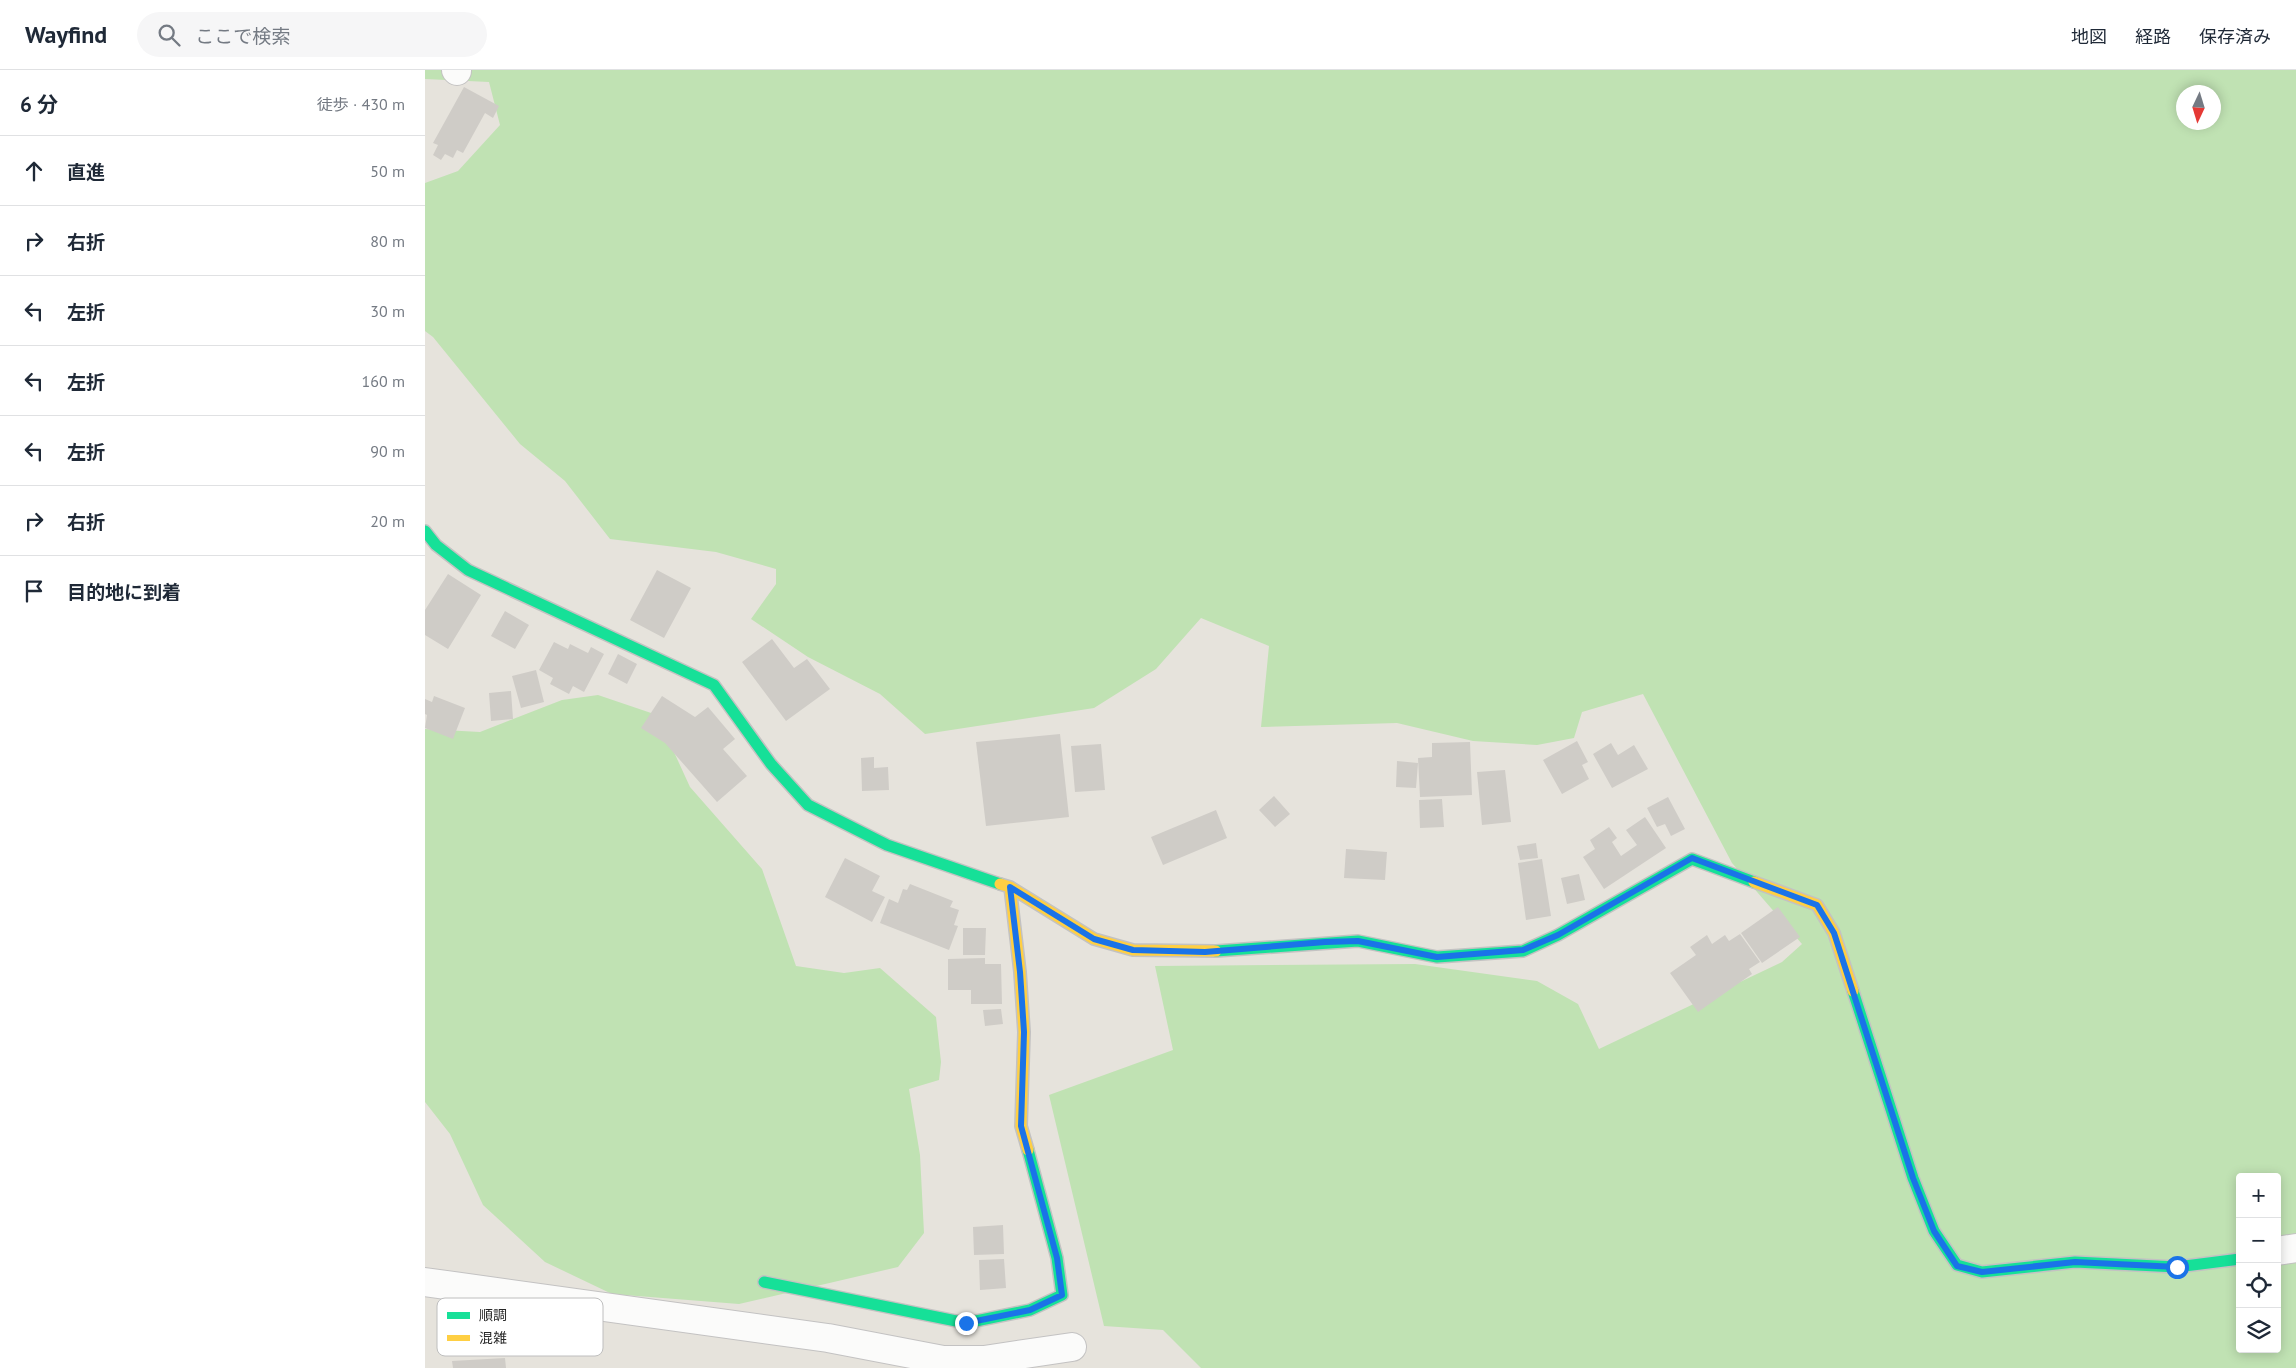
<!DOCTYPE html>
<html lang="ja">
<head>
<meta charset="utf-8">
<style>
  body { margin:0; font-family:"PT Sans","Noto Sans JP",sans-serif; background:#f6f6f7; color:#1f2937 }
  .controls { position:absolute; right:15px; bottom:15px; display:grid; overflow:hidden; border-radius:5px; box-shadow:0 2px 12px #0003 }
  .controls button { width:45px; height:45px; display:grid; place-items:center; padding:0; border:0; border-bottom:1px solid #e0e1e3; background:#fff; color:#1f2937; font:25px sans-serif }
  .compass { position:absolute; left:1751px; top:15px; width:45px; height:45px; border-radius:50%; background:#fff; box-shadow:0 2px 12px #0003; rotate:184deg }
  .stop { position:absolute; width:15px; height:15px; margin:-11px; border:4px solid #1a73e8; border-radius:50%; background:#fff }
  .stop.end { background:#1a73e8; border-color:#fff; box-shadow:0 1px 5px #0008 }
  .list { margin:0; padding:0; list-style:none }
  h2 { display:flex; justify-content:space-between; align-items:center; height:65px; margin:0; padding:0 20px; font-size:21px }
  h2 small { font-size:16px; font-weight:400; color:#747a83 }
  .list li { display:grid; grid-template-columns:32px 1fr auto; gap:15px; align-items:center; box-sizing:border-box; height:70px; padding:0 20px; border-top:1px solid #e0e1e3 }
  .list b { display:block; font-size:19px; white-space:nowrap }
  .list em { font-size:16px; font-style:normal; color:#747a83 }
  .icon { flex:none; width:28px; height:28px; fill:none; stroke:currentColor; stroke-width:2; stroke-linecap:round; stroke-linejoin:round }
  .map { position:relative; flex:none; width:1871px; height:1298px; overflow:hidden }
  header { display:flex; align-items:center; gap:30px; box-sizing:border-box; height:70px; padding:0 25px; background:#fff; border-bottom:1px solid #e0e1e3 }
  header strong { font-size:24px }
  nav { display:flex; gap:28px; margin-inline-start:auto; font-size:18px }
  .search { width:350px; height:45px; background:#f6f6f7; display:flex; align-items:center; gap:12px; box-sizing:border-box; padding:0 18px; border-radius:28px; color:#747a83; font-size:19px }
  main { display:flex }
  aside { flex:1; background:#fff }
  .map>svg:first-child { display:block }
</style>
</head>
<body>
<header>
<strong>Wayfind</strong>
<div class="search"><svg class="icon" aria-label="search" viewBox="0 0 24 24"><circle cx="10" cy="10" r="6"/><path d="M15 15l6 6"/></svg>ここで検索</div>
<nav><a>地図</a><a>経路</a><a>保存済み</a></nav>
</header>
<main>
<aside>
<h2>6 分<small>徒歩 · 430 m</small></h2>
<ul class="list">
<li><svg class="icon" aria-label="ahead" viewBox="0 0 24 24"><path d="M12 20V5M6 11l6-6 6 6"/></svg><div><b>直進</b></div><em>50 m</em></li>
<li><svg class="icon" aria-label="right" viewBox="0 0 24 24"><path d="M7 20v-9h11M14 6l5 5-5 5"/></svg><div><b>右折</b></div><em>80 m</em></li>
<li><svg class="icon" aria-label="left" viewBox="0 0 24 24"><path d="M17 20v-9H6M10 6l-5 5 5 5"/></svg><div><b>左折</b></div><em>30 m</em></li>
<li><svg class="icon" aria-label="left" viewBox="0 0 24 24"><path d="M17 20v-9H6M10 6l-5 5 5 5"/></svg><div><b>左折</b></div><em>160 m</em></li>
<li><svg class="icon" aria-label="left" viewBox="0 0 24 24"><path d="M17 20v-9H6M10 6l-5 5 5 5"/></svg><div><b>左折</b></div><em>90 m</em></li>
<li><svg class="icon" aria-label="right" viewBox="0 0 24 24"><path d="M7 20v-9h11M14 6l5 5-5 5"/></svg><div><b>右折</b></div><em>20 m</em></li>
<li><svg class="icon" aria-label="arrive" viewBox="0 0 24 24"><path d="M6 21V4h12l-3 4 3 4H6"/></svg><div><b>目的地に到着</b></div></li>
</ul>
</aside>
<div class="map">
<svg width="1871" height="1298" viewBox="0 0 1871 1298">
  <rect width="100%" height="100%" fill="#e6e3dc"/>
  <path fill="#c0e2b3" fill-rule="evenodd" d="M0,0H1871V1298H776L738,1260L679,1256L624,1025L748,980L730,896L990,894L1112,911L1153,934L1174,979L1357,892L1377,874L1307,793L1218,624L1157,642L1149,668L1112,675L1048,671L972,653L836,657L844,576L776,548L731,599L669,638L500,664L455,624L383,587L326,549L351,514V499L291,482L185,469L140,411L95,374L8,267L0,261V113L33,101L75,55L64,12L0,9ZM1758,22H1788V52H1758ZM1815,1107H1852V1279H1815Z
    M173,625L232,645L265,717L337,799L371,896L419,903L455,898L511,947L516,992L514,1010L484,1019L495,1085L499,1163L473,1197L314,1234L187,1224L120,1192L58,1135L25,1064L0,1032V659L55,662L137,630Z"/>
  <path fill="#cfccc7" d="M39,17L74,36L68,48L60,43L38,83L32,80L28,88L20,84L16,90L8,85L13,75L8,73Z
    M232,500L266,518L239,568L205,550Z
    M23,504L56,525L23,579L0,565V540Z
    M80,541L104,555L90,579L66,566Z
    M347,569L369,598L382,589L405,619L361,651L317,592Z
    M129,572L143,579L145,574L163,583L166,577L179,584L159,622L148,616L144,624L125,614L128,608L114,600Z
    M193,584L212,594L202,614L183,604Z
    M111,600L119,632L96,638L87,606Z
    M86,621L88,649L66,651L64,623Z
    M9,626L40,638L28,669L0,658L2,645L0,644V629L7,632Z
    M237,626L270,647L283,637L310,669L298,679L322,706L292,732L240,673L216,658Z
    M635,664L644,747L561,756L551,672Z
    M1152,671L1163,692L1157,695L1164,709L1137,724L1118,690Z
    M1045,672L1047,725L995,727L993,688L1007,687V673Z
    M1186,673L1193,685L1209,675L1223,699L1187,718L1168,684Z
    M676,674L680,720L650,722L646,676Z
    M449,687V698L463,697L464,720L437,721L436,688Z
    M972,691L993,693L991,718L971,717Z
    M1080,700L1086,752L1057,755L1052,702Z
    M849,726L865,744L850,757L834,740Z
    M1243,727L1260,759L1246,766L1240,754L1232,757L1222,738Z
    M1017,729L1019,757L995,758L994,730Z
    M791,740L802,768L738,795L726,767Z
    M1220,747L1241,778L1179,819L1158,787L1170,779L1165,770L1184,757L1192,768L1187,772L1196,786L1212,775L1201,760Z
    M1111,773L1113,788L1095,790L1092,776Z
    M921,779L962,782L960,810L919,808Z
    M420,788L455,806L447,821L460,827L447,852L400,827Z
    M1117,789L1126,846L1101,850L1093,793Z
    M1154,804L1160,830L1142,834L1136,808Z
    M485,814L528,831L525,837L534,840L529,855L533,856L524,880L455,853L464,829L473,833L478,819L482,820Z
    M1353,837L1375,867L1337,893L1316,863Z
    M538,858H561L560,885H538Z
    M1315,864L1335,892L1324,899L1327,904L1273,942L1245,903L1271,885L1265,877L1282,865L1287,874L1300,865L1304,871Z
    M560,888V894H576L577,934H546V920H523V889Z
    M576,939L578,954L560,956L558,940Z
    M578,1155L579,1184L549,1185L548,1157Z
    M579,1189L581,1218L555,1220L554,1190Z
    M80,1288L81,1298H28L27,1291Z"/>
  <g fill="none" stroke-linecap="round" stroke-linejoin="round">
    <defs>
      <path id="street" d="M31,0L32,1
        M1852,1181L1871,1178
        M0,1212L403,1268L518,1290H559L647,1277"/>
      <path id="fast" d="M0,461L11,475L43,500L289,615L346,694L383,735L462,775L575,814
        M791,881L933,871L1012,887L1098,881L1133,865L1267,789L1329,812
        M1428,921L1488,1108L1509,1161L1532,1195L1557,1202L1650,1192L1752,1197L1815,1189
        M339,1212L541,1253L605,1240L637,1225L632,1188L603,1080"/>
      <path id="slow" d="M1329,812L1392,835L1409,863L1428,921
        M575,814L585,817L669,869L708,880L791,881
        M585,817L595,902L599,962L596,1056L603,1080"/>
    </defs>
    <use href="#street" stroke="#c3c2c2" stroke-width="30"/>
    <use href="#fast" stroke="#c3c2c2" stroke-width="14"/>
    <use href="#slow" stroke="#c3c2c2" stroke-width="14"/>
    <use href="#street" stroke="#fbfbfa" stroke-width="28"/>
    <use href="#fast" stroke="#16e098" stroke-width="11"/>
    <use href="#slow" stroke="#ffcf43" stroke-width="11"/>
  </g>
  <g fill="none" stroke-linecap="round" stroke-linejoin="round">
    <path stroke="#1a73e8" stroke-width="6" d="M541,1253L605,1240L637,1225L632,1188L596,1056L599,962L595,902L585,817L669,869L708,880L780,882L900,872L933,871L1012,887L1098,880L1133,865L1267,788L1392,835L1409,863L1488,1108L1509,1161L1532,1196L1557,1202L1650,1192L1752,1197"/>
  </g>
  <rect x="12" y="1228" width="166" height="58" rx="8" fill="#fff" stroke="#bebebe" stroke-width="1"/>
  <rect x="22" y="1242" width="23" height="7" fill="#16e098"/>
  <rect x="22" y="1265" width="23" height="6" fill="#ffcf43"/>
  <g font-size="14" fill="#272727">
    <text x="54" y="1250">順調</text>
    <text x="54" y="1273">混雑</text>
  </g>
</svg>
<div class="controls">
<button>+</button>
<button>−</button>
<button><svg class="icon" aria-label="locate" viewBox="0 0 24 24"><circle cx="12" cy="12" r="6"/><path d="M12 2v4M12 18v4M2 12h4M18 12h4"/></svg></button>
<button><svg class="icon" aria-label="layers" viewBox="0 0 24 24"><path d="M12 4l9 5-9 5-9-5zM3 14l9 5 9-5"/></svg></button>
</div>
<svg class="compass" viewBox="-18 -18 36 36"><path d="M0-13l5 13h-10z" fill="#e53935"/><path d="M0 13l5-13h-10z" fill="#747a83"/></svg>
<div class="stop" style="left:1752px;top:1197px"></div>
<div class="stop end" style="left:541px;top:1253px"></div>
</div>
</main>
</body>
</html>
